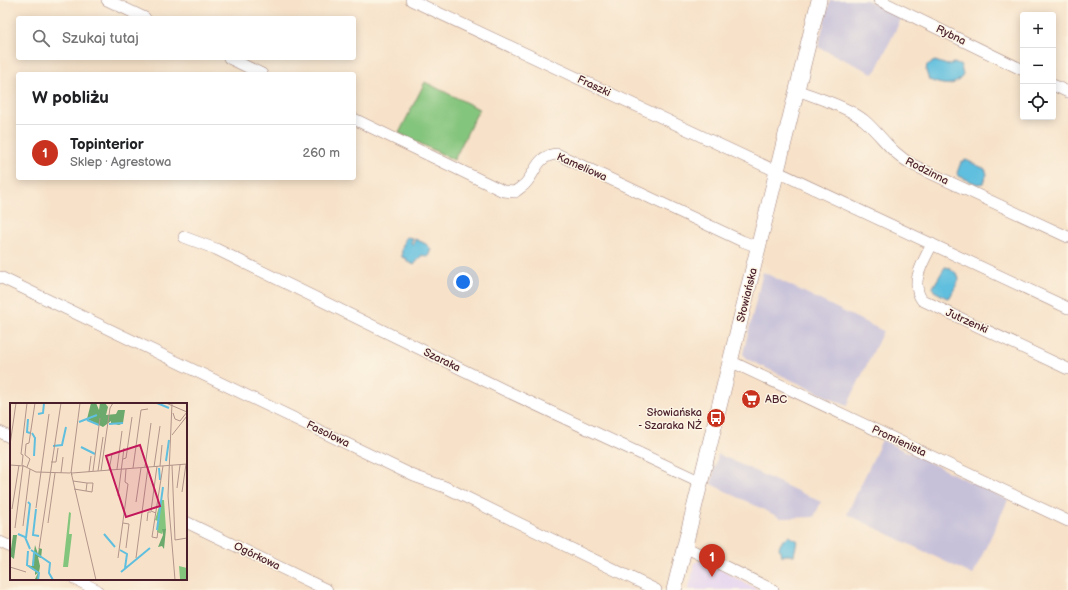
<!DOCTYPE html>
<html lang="pl">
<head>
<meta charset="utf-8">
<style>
  body { margin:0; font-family:"Balsamiq Sans",sans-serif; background:#f2f2f2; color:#202124 }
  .controls { position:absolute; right:12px; top:12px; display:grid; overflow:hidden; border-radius:4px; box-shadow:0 2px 10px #0003 }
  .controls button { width:36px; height:36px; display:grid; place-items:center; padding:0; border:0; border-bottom:1px solid #e0e0e0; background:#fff; color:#202124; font:20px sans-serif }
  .you { position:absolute; left:463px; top:282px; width:14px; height:14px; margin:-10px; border:3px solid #fff; border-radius:50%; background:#1a73e8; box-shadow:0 0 0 6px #1a73e833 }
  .badge { display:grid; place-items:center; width:26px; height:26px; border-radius:50%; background:#c8321e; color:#fff; font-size:13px; font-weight:700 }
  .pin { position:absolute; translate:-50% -33px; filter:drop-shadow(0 1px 2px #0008) }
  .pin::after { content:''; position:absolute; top:21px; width:14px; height:12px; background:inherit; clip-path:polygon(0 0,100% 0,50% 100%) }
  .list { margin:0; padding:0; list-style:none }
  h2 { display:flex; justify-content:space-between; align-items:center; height:52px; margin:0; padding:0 16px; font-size:17px }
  h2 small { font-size:13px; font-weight:400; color:#757577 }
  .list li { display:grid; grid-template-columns:26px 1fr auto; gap:12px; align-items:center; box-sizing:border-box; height:56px; padding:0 16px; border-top:1px solid #e0e0e0 }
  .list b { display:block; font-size:15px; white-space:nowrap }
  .list p { margin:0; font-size:13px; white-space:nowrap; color:#757577 }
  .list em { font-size:13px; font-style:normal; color:#757577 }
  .icon { flex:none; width:22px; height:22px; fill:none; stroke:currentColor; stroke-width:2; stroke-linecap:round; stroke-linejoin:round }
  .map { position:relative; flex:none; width:1068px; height:590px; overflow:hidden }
  .search { position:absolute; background:#fff; box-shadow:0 2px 10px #0003; left:16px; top:16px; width:340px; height:44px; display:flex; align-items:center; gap:10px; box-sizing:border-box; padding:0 14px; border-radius:4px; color:#757577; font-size:15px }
  .panel { position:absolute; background:#fff; box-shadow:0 2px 10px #0003; left:16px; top:72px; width:340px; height:108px; border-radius:4px }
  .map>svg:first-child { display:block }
</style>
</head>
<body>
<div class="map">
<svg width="1068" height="590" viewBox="0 0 1068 590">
  <rect width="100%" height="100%" fill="#fcf5e5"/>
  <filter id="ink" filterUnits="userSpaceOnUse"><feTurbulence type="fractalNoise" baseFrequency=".025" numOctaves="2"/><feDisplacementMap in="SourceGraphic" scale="8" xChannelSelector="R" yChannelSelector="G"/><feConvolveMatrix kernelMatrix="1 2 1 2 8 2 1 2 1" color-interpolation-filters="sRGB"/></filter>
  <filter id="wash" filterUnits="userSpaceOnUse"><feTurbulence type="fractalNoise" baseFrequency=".012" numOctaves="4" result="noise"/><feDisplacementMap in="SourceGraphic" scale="16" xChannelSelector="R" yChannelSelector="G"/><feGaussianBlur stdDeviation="0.9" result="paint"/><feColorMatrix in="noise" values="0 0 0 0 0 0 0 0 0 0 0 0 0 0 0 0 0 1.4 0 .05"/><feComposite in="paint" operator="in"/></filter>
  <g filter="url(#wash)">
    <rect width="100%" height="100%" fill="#f7e2c9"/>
    <path fill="#e4d3f1" d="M701,560L759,590H688L695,563Z"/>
    <path fill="#c6c0d9" d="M830,0H867L902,17L874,74L818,47Z
      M763,272L883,331L847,406L749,360L743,354Z
      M882,440L1008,500L973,575L847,514Z
      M718,454L821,502L814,517L781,518L711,484Z"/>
    <path fill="#84c57d" stroke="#677254" d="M425,82L479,109L454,160L399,133Z"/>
    <path fill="#60bfde" stroke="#556f84" d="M935,61L947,65L954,63L961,66L963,75C955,88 942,85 929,80L926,71L927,65Z
      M966,160L985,169L987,174L983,183L977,184L959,176L957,173L961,162Z
      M406,237L413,238L411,243L413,244L415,239L426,244L431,249L428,257L422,255L414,265L407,261V259L402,257C401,249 403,244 406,237Z
      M945,267L950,268L958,275L959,280L950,297L947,298L934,291L933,287Z
      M789,536L797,541L794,555H781L779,547L783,540Z"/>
  </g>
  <g filter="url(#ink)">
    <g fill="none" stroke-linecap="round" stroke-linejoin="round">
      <defs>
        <path id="street" d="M107,0L145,18
          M411,0L1068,308
          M879,0L1023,70
          M229,58L262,74
          M1053,85L1068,92
          M797,90C817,98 849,107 865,121C883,137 890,152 913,165L1068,237
          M354,119L503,191L515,192C518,189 522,187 525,184C537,171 536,156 557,154L742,241L758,247
          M184,237L216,249L504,390L701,482
          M932,244C924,261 909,282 922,300L1068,369
          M0,277L414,476L445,487L656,590
          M730,361L1068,521
          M0,432L11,438
          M186,522L327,590
          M0,542L11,547
          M685,547L773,590
          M75,579L97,590"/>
        <path id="secondary" d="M674,590L819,0"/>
      </defs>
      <use href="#street" stroke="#a0807a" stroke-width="12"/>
      <use href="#secondary" stroke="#a0807a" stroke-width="16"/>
      <use href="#street" stroke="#fff" stroke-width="11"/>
      <use href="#secondary" stroke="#fff" stroke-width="15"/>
    </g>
  </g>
  <defs>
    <symbol id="supermarket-disc" viewBox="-11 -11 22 22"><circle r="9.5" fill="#c8321e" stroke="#fcf5e5"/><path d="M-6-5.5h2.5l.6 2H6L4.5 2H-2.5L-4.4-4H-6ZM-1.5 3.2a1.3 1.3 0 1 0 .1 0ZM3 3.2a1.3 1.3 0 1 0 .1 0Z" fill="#fff"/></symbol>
    <symbol id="bus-disc" viewBox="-11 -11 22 22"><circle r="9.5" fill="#c8321e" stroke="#fcf5e5"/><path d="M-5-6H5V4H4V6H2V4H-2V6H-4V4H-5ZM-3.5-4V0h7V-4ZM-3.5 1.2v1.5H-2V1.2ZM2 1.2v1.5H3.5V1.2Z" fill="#fff"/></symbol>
  </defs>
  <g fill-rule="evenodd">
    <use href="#supermarket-disc" x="740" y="388" width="22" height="22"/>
    <use href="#bus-disc" x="705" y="407" width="22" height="22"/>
  </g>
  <g text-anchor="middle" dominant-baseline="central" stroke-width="3" stroke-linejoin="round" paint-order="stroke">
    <g font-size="11" fill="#4a1f2b" stroke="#fcf5e5">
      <text transform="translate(951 35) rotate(26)">Rybna</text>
      <text transform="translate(594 86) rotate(25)">Fraszki</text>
      <text transform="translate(582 167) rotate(24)">Kameliowa</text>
      <text transform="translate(927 171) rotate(27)">Rodzinna</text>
      <text transform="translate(747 295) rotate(-76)">Słowiańska</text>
      <text transform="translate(967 321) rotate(24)">Jutrzenki</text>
      <text transform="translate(442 360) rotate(26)">Szaraka</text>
      <text transform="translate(328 434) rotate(26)">Fasolowa</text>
      <text transform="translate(899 441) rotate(25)">Promienista</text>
      <text transform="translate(257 556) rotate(26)">Ogórkowa</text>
    </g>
    <g font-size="11" fill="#4a1f2b" stroke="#fcf5e5" text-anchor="start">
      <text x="765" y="399">ABC</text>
      <text x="702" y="412" text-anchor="end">Słowiańska<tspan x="702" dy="13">- Szaraka NŻ</tspan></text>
    </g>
  </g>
  <g transform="translate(10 403)">
    <rect width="177" height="177" fill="#f7e2c9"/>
    <path d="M151,97H154L156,126H153L152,131L147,129L148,118L145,117ZM59,109L61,110L59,131H62L58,164H53ZM169,163L177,165L176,177L170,176Z" fill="#84c57d"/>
    <path d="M81,0H86L89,7L90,0H95L98,4L96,12L106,11L108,7H115L113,20L109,22L101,20V18L93,24L77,16ZM152,126H156L154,146L152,143L148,144L153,132ZM3,132H7L4,156L0,153ZM25,142L28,151L29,145L32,146L31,155L28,154L30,163L28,177L25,176L28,170L25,172V168L16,162L22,163Z" fill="#6baa6c"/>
    <path fill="none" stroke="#60bfde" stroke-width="2" d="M147,0L159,5M28,11L33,10L34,0M18,16L17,29L20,30M77,17L89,22M69,19L87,12M99,21L113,20M22,30L25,35L24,53M43,43L52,42L56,24M71,44L85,51M156,58L159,37M149,65L150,77M26,106L23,132L29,133M147,127L153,84M8,131L15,134L20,146M94,131L105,144M16,135L20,101L18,99M21,147L40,160L39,170L43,177M110,147L117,151L115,165M18,148L17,162L29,170L28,177M23,163L24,150M111,169L140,145"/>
    <path fill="none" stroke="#b2948a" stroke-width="1" d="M156,0L177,9M162,0L158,93L165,177M163,10L165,16L170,18L177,9M162,32L177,13M0,42L6,0M113,56L116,55L122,14M41,59H46L48,45M0,62L14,63L26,69L60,70M12,62L13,52L11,51L17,0M162,62L165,137L177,135M150,63L152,42M17,64L20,56L15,52L16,41L19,40L25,0M135,64L141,20M144,64L150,23M123,65L131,7L138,6M107,66L112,28M99,67L102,51M83,68L90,15M88,68L93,34M91,68L100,5L103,0M31,69L39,11M79,69L81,53M51,70L53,54M61,70L70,0M62,70L177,61M62,72L61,69L86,177M63,78L77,80L76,88L64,86M167,85L170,62M76,88L82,89L83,80H77M172,89L176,61M108,93L114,45M126,99L131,65M26,105L31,69M2,106L9,62M146,110L141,108L147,63M137,118L138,109H141M38,120L45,70M113,120L119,121L116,145M13,123L20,66M5,125L13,62M148,128L147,135L142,134L153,63M29,146L51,0M108,155L118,81L115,79L116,66M126,155L138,64M0,164L16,169"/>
    <path fill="#c2185b" fill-opacity="0.15" stroke="#c2185b" stroke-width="2" d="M130,42L150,103L116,114L96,53Z"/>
    <rect width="177" height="177" fill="none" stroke="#4a1f2b" stroke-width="2"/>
  </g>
</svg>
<div class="controls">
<button>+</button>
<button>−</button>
<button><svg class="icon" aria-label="locate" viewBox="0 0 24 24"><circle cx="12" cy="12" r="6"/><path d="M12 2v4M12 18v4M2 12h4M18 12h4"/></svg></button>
</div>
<div class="you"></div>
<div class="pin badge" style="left:712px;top:577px">1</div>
<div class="search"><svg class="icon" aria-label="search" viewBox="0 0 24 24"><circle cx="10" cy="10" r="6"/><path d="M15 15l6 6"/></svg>Szukaj tutaj</div>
<section class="panel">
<h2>W pobliżu<small></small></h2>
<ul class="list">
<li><span class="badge">1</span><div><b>Topinterior</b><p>Sklep · Agrestowa</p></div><em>260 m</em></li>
</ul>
</section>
</div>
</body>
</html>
